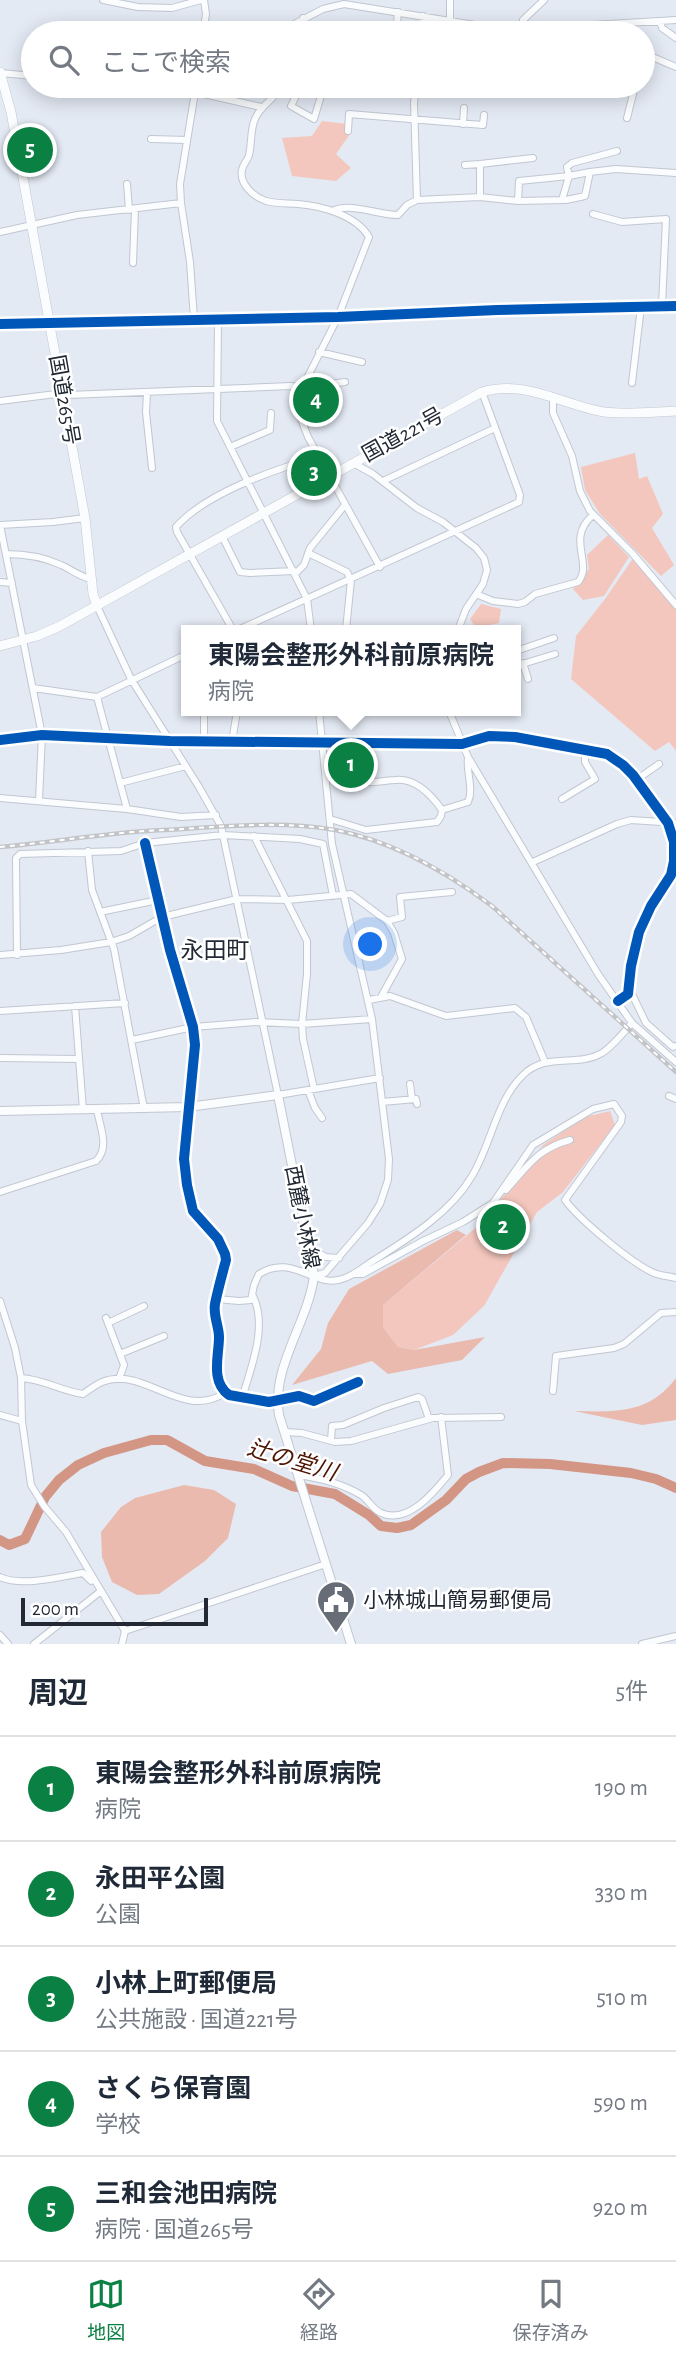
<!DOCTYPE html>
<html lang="ja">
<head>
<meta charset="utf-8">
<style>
  body { margin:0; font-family:"Alegreya Sans","Noto Sans JP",sans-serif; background:#f2f2f3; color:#1f2937 }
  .scale { position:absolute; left:21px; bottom:18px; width:187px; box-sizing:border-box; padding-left:7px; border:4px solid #222934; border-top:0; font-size:19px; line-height:24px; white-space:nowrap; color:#222934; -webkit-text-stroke:5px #fff; paint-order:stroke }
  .you { position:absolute; left:371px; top:945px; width:24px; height:24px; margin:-18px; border:5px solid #fff; border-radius:50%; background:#1a73e8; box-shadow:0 0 0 10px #1a73e833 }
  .badge { display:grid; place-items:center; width:46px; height:46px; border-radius:50%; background:#0b8043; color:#fff; font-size:23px; font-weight:700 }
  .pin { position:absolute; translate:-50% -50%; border:4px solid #fff; box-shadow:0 2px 7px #0006 }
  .popup { position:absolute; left:181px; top:625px; width:340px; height:91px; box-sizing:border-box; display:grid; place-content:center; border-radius:0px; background:#fff; filter:drop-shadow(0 2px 5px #0005); font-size:23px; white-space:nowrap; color:#747a83 }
  .popup b { font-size:26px; color:#1f2937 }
  .popup::after { content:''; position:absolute; left:50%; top:100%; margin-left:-14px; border:14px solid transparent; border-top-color:#fff }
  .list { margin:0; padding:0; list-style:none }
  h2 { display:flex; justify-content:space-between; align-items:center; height:91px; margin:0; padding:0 28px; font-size:30px }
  h2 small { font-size:23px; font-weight:400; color:#747a83 }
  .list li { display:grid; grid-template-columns:46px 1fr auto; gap:21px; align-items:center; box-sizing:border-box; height:105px; padding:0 28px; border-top:2px solid #e0e1e3 }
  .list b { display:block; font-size:26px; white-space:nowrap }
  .list p { margin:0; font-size:23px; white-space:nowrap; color:#747a83 }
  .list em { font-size:23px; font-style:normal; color:#747a83 }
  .icon { flex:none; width:38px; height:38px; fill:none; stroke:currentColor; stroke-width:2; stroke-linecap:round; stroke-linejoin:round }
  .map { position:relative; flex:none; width:676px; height:1644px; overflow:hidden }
  .search { position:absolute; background:#fff; box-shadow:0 4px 18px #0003; left:21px; right:21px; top:21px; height:77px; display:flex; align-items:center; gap:18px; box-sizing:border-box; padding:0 24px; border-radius:38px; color:#747a83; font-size:26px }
  .sheet { height:616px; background:#fff }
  nav { display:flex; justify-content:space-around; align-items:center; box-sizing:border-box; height:98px; border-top:2px solid #e0e1e3; background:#fff; font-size:19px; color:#747a83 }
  nav a { display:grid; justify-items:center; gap:4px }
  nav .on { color:#0b8043 }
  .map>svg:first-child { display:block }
</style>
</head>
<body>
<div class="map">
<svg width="676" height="1644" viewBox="0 0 676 1644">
  <rect width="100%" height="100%" fill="#e4eaf4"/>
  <path fill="#f3c7bd" d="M322,121L348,124L350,134L336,154L351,168L336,181L292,176L282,138L312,136Z
    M635,453L639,479L647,476L663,514L652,528L674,565L661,576L600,514L585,490L581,467Z
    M608,535L629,557L604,596L583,600L573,589L589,569L587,555Z
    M634,557L676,607V751L669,742L655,751L571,679L576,636L605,599Z
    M481,604L501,609L499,623L476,628L470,619Z
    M610,1111L615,1125L563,1192L537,1212L484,1306L453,1335L414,1350L398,1347L383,1327V1305L484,1221L543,1145L585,1117Z"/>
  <path fill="#eabaae" d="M457,1230L466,1235L383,1305V1327L398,1347L414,1350L485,1337L462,1360L388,1374L372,1361L292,1385L321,1349L328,1323L349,1289Z
    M676,1378V1420L642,1425L574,1411C616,1412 649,1414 676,1378Z
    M184,1485L214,1490L236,1504L228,1538L205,1561L159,1594L137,1595L112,1582L102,1557L101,1532L121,1507L135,1498Z"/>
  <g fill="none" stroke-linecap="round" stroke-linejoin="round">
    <path stroke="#d39685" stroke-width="10" d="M0,1540L9,1545L25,1539L45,1497L59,1480L78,1465L104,1453L151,1440H167L205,1461L254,1469L292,1486L335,1494L369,1515L381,1526L397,1528L411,1525L446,1500L466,1479L479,1472L503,1463L550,1464L631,1473L656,1479L676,1488"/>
    <defs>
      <path id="minor" d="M103,0L138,7L172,8L201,0
        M450,21V0
        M660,21L662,28L676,38
        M522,30L523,20L544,0
        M203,33L206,14L204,0
        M277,33L323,9L344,4L506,30L676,20
        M300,33L303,18
        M396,33L398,12
        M422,33L423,16
        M643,53L676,67
        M1,73L33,76
        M147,86H174
        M281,86C275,100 261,104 255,119C250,130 252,143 249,155C248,160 243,164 242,170C239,184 254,197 266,201C277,204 288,203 298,204C322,206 356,215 369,237L338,317L302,388L300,416L308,437L380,567
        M301,86L291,106L314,119L324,86
        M416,86L414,103L417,200
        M195,92L261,107
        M533,94L534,86
        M627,118L635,86
        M463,124L464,108
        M348,131L349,114L483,125L484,115
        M151,139L187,140
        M465,165L480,164
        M127,184L129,210
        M480,197V164L533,158
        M562,200L569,176L567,167L572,163L617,151
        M518,201L519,181L569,176L590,172
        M332,211C352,202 377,215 398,215L407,205L417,200L480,197L518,201L566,200L585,196L590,172L616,169L676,173
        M593,214L622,222L666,219L662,306
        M0,232L77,215L181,203
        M133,263L135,209
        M194,319L190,262L181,203L180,184L196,86
        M218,319L217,421L307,599L311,630
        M0,324L338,317L497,310L676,306
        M319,352L362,362
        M632,383L641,307
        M147,393L146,412L152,468
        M553,397V413L572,456L580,491L590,511L632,553L676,605
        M0,401L56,394L69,395L291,386L302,388L345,382
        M230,447L270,430L271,413
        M353,463L373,474L417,508L443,522L476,548L484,558L487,570L483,584L466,609L458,630
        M383,481L495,428
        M222,536L240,572L250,573L294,571
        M308,553L347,572L351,580L346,630
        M6,554C25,554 44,557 61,565C71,569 81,578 92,579
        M295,574L304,565L310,548L345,505
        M0,582L12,583
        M476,594L493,601L518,604L525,602L535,594L578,582C594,563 565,539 593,515
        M97,606L131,679L199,787L221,826L278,1095L380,1078
        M233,630L177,532L176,527C206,493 275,469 319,457
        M238,630L519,502L520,495L482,392
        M506,630H507
        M516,651L554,638
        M523,663L528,679
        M516,666L555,654
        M33,688L97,697L187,654
        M97,697L127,809
        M449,711L468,757L598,974L632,1023L676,1062
        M0,740L42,735L170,741L462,744L489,736L515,737L607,754L623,765L633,775L668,823L674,842V861L671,875L651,906L639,932L631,966L628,994L618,1001
        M204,741V711
        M232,742L237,711
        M636,780L659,764
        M120,783L186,766
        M0,798L127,809L181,817L216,815
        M562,799L595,779L585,762V750
        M39,800L42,735L0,525L53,522L85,518
        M442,810L468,802C474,789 466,772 468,758
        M330,819L366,830L437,822L441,816L442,810C432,796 416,778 396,780C387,780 378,783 368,782L364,777L355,744
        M254,836L307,941V974L302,1024L303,1039L314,1089
        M145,843L170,950L193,1027L195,1045L184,1159L187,1185L193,1211L218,1239L225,1254L226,1260C222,1275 218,1289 215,1304C213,1316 219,1326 219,1337C219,1356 210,1381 229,1395L269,1402L299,1396L314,1401L358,1382
        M88,851L92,890L114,949L144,1109
        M533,862L617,824L631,820L676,823
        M100,912L158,900
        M387,921L402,917L400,897L452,892
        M0,955L61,950L111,942L129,936L162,917L237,899L288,900L351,894L387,921L394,933L402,959L381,997
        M17,955L16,858L20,854L121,851L145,843L223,835L300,839L323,844L333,896
        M629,988L646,1023L673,1047L676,1046
        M369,1000L390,996L446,1016L515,1008L526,1017L545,1062
        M75,1006L83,1110
        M0,1011L125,1003
        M132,1040L193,1027L256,1022L302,1024L372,1019
        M0,1058L79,1059
        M410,1084L412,1099
        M308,1090L315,1108L322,1118
        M669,1096L676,1099
        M382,1102L416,1099L417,1104
        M506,1190C528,1166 537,1149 570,1140
        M0,1192L96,1161C110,1148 100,1127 97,1110
        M491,1206L533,1145L593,1109L614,1104L622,1116L621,1122L565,1200C580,1220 631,1263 654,1273C661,1276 669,1276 676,1278
        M309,1248L326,1257L339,1258
        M354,1274H363L423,1241L463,1222L493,1203
        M314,1276L325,1273L368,1223L380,1204L388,1180L389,1159L372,1019L332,844L319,711
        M217,1299L239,1301L251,1300L254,1285L259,1274C294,1252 315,1291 345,1278C356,1274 366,1265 376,1259C411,1237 451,1212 472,1176C491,1145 496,1102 522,1076C546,1051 576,1068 602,1053C613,1046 623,1033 632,1023
        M0,1301L15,1348L21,1378L22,1421L31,1485L44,1506L66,1532L125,1631L122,1644
        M106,1318L124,1365L119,1379
        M108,1323L144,1306
        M120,1354L164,1336
        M21,1378C43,1379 61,1391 83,1394C89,1390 95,1385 102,1382C144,1365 181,1421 225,1393
        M553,1391L556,1356L614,1348L624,1344L661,1313L676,1312
        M242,1398C251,1368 268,1326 253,1296
        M0,1415L22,1421
        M285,1432L302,1433L335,1442L351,1441L433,1418L501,1417
        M331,1441L332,1426L343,1425L384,1408L418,1397L422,1399L429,1419
        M298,1475C320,1478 341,1483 361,1495C368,1499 373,1510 381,1513C408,1525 434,1492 448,1475L441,1417
        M0,1577C21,1587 60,1577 83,1573L91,1581
        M125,1631L326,1564
        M0,1635L8,1644
        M34,1644L101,1591
        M642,1644L676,1636"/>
      <path id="major" d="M0,1111L188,1107L278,1095L314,1276C308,1323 271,1367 279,1415L351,1644"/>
      <path id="highway" d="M0,72L11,112L85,518L93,594L97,606
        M0,646L37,636L60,626L482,392C526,379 562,405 604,412C628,415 652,412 676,411"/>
    </defs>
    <use href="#minor" stroke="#c1c7d1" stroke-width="8"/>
    <use href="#major" stroke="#c1c7d1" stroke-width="10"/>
    <use href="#highway" stroke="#c1c7d1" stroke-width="10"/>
    <use href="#minor" stroke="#fbfcfd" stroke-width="6"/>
    <use href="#major" stroke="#fbfcfd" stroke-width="8"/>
    <use href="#highway" stroke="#fbfcfd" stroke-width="9"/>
    <defs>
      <path id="rail" d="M0,847C44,843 88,836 133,832C154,830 175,830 196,828C242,825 289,822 335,830C393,841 445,871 492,906L676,1072"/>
    </defs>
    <use href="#rail" stroke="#c2c4c7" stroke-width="4.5"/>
    <use href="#rail" stroke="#fff" stroke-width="2" stroke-dasharray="5" stroke-linecap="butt"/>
    <defs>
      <path id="cycleway" d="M0,324L338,317L497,310L676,306
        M0,740L42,735L170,741L462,744L489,736L515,737L607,754L623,765L633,775L668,823L674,842V861L671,875L651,906L639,932L631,966L628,994L618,1001
        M145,843L170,950L193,1027L195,1045L184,1159L187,1185L193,1211L218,1239L225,1254L226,1260C222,1275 218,1289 215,1304C213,1316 219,1326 219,1337C219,1356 210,1381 229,1395L269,1402L299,1396L314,1401L358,1382"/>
    </defs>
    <use href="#cycleway" stroke="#fff" stroke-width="15"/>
    <use href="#cycleway" stroke="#0057b8" stroke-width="10"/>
  </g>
  <defs>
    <symbol id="civic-pin" viewBox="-11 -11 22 30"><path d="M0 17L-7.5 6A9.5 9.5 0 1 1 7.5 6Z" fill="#666d77" stroke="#fff"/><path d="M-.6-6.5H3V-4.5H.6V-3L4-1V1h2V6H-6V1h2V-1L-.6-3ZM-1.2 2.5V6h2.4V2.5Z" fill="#fff"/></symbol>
  </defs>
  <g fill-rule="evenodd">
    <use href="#civic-pin" x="314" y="1578" width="44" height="60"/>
  </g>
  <g text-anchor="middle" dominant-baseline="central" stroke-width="5" stroke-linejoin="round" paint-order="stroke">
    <g font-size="21" fill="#222934" stroke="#fff">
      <text transform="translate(64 400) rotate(80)">国道265号</text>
      <text transform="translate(403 435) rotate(-29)">国道221号</text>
      <text transform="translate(302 1217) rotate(79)">西麓小林線</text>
    </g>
    <g font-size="21" fill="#222934" stroke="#fff" text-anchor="start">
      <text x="363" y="1600">小林城山簡易郵便局</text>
    </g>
    <g font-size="23" fill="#222934" stroke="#fff">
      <text x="215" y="951">永田町</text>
    </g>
    <g font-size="23" font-style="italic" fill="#4d1401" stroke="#fff">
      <text transform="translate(292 1461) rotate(17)">辻の堂川</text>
    </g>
  </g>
</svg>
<div class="scale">200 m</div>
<div class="you"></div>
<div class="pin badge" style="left:351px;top:765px">1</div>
<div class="popup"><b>東陽会整形外科前原病院</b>病院</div>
<div class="pin badge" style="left:503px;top:1227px">2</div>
<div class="pin badge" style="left:314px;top:473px">3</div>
<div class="pin badge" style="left:316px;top:400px">4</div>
<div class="pin badge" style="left:30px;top:150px">5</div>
<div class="search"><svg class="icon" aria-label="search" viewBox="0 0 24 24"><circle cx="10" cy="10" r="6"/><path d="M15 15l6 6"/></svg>ここで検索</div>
</div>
<section class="sheet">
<h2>周辺<small>5件</small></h2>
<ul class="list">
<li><span class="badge">1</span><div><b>東陽会整形外科前原病院</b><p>病院</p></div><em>190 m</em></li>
<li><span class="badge">2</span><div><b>永田平公園</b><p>公園</p></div><em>330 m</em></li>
<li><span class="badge">3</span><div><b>小林上町郵便局</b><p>公共施設 · 国道221号</p></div><em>510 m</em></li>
<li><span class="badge">4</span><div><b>さくら保育園</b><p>学校</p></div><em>590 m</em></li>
<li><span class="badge">5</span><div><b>三和会池田病院</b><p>病院 · 国道265号</p></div><em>920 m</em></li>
</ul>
</section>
<nav>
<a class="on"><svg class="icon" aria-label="map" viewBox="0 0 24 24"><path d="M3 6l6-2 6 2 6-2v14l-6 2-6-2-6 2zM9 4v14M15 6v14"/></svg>地図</a>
<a><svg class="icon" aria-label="directions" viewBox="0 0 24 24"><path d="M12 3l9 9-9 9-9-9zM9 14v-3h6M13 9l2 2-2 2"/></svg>経路</a>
<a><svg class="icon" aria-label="saved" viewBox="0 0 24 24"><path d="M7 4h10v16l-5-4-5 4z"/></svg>保存済み</a>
</nav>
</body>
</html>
